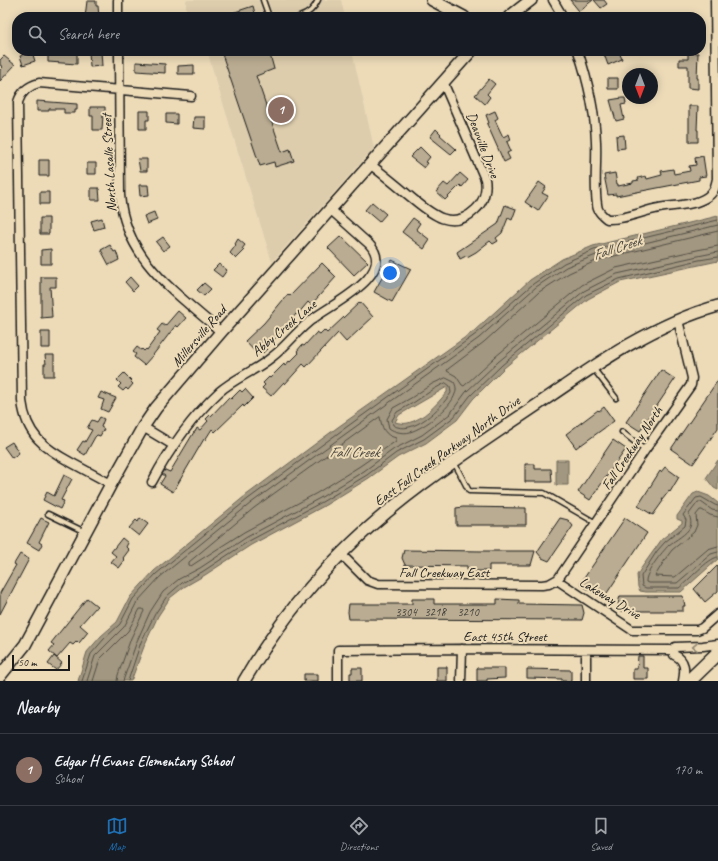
<!DOCTYPE html>
<html lang="en">
<head>
<meta charset="utf-8">
<style>
  body { margin:0; font-family:Caveat,sans-serif; background:#242831; color:#f1f3f6 }
  .compass { position:absolute; left:622px; top:68px; width:36px; height:36px; border-radius:50%; background:#171b24; box-shadow:0 2px 10px #0003; rotate:180deg }
  .scale { position:absolute; left:12px; bottom:10px; width:58px; box-sizing:border-box; padding-left:4px; border:2px solid #1c1c1c; border-top:0; font-size:11px; line-height:14px; white-space:nowrap; color:#1c1c1c; -webkit-text-stroke:3px #eddbb8; paint-order:stroke }
  .you { position:absolute; left:390px; top:273px; width:14px; height:14px; margin:-10px; border:3px solid #fff; border-radius:50%; background:#1a73e8; box-shadow:0 0 0 6px #1a73e833 }
  .badge { display:grid; place-items:center; width:26px; height:26px; border-radius:50%; background:#1f6fb2; color:#fff; font-size:13px; font-weight:700 }
  .pin { position:absolute; translate:-50% -50%; border:2px solid #fff; box-shadow:0 1px 4px #0006 }
  .list { margin:0; padding:0; list-style:none }
  h2 { display:flex; justify-content:space-between; align-items:center; height:52px; margin:0; padding:0 16px; font-size:17px }
  h2 small { font-size:13px; font-weight:400; color:#9ea1a6 }
  .list li { display:grid; grid-template-columns:26px 1fr auto; gap:12px; align-items:center; box-sizing:border-box; height:72px; padding:0 16px; border-top:1px solid #363941 }
  .list b { display:block; font-size:15px; white-space:nowrap }
  .list p { margin:0; font-size:13px; white-space:nowrap; color:#9ea1a6 }
  .list em { font-size:13px; font-style:normal; color:#9ea1a6 }
  .icon { flex:none; width:22px; height:22px; fill:none; stroke:currentColor; stroke-width:2; stroke-linecap:round; stroke-linejoin:round }
  .map { position:relative; flex:none; width:718px; height:681px; overflow:hidden }
  .search { position:absolute; background:#171b24; box-shadow:0 2px 10px #0003; left:12px; right:12px; top:12px; height:44px; display:flex; align-items:center; gap:10px; box-sizing:border-box; padding:0 14px; border-radius:16px; color:#9ea1a6; font-size:15px }
  .sheet { height:124px; background:#171b24 }
  nav { display:flex; justify-content:space-around; align-items:center; box-sizing:border-box; height:56px; border-top:1px solid #363941; background:#171b24; font-size:11px; color:#9ea1a6 }
  nav a { display:grid; justify-items:center; gap:2px }
  nav .on { color:#1f6fb2 }
  .map>svg:first-child { display:block }
</style>
</head>
<body>
<div class="map">
<svg width="718" height="681" viewBox="0 0 718 681">
  <rect width="100%" height="100%" fill="#eddbb8"/>
  <filter id="ink" filterUnits="userSpaceOnUse"><feTurbulence type="fractalNoise" baseFrequency=".025" numOctaves="2"/><feDisplacementMap in="SourceGraphic" scale="8" xChannelSelector="R" yChannelSelector="G"/><feConvolveMatrix kernelMatrix="1 2 1 2 8 2 1 2 1" color-interpolation-filters="sRGB"/></filter>
  <g filter="url(#ink)">
    <path fill="#ddcdad" d="M186,0H341L345,17H186Z
      M207,51H352L374,148L272,262Z"/>
    <path fill="#a29780" stroke="#6c6658" fill-rule="evenodd" d="M718,216V261L620,282L588,299L504,368L473,399L457,420L426,443L398,457L369,478L324,506L251,545L205,575L184,587L170,598L158,616L145,644L131,681H78L87,652L101,636L117,622L130,597L154,571L245,496L338,427L474,331L530,280L562,259L593,246ZM447,387V392C437,404 424,419 408,423C404,424 399,423 395,422L399,415Z
      M556,460H568V485H556Z
      M718,460V490L714,488L706,478Z
      M698,492L709,496L718,503V559L681,592H646L640,591L638,587L637,575L642,567L662,539L682,523V521L677,519V516L693,494Z"/>
    <g fill="none" stroke-linecap="round" stroke-linejoin="round">
      <path stroke="#524d44" stroke-width="1" d="M718,231L598,260L569,273L539,292L484,342L448,369L447,371L456,376L462,385L464,386L495,357L582,285L616,268L697,250L718,246
        M446,378L454,382C456,386 457,390 455,394C451,408 424,428 410,432C404,434 394,432 389,428L387,419L393,408L411,398L432,384Z
        M446,383L450,386L451,393C441,408 412,437 393,425L392,420L397,412L413,403L434,389Z
        M380,417C382,428 384,435 396,438V441L360,466L317,493L244,532L197,562L191,566L189,565V562L254,508L378,418Z
        M718,506L715,505L701,497L696,498L683,515L686,520L685,526L665,542L657,551L641,576L642,586L646,588H679C688,581 708,558 718,557
        M718,511L712,510L701,502H698L689,514C690,518 692,522 690,527C687,534 675,540 669,545C662,552 645,573 646,582L648,583H677L711,554L718,552
        M718,517L710,515L702,510H700L696,515L697,525L694,532L672,550L666,558L655,576L675,577L708,549L718,546
        M82,681L91,654L104,639L120,624L133,599L156,574L248,499L341,431L476,334L533,284L564,263L594,250L718,220
        M87,681L95,656L124,627L137,602L160,577L251,503L344,435L479,338L536,287L566,267L596,255L718,225
        M93,681L100,659L128,631L140,609H143L144,611L131,638L118,675L117,681
        M123,681L137,641L150,612L163,592L179,579L200,568L247,537L320,498L364,471L394,449L422,435L450,414L466,392L498,362L584,291L617,274L698,256L718,252
        M128,681L141,642L155,614L167,596L182,583L202,572L249,541L322,502L367,475L396,453L424,439L454,417L470,396L502,365L586,295L619,279L699,260L718,257"/>
    </g>
    <path fill="#b9ac92" stroke="#1c1c1c" d="M570,0H593L579,11Z
      M594,0H604L607,4L601,8Z
      M87,1H96V6H98L99,17H85Z
      M253,6L256,17H224L223,16Z
      M89,51H101L102,66L90,67Z
      M221,51H269L274,69L256,76L282,152L290,149L294,161L275,167L274,162L260,166Z
      M610,51H613L614,54L619,52L622,59L608,65L604,54Z
      M32,52L35,61L23,65L20,56Z
      M66,53H77V64L48,62V54Z
      M688,53H698L697,78H698V89L688,88V66H679V59H688Z
      M4,56L15,65L0,81V70L3,67L0,65V60Z
      M136,62L165,64V73L136,71Z
      M194,65V74H178V66Z
      M608,78H618V89H608Z
      M489,79L495,84L487,94L490,97L485,104L475,95Z
      M622,98H625L626,104L621,105L624,119L616,121L610,100Z
      M37,101L77,104V110H75V113H64V109H49V111H37Z
      M689,106H698L697,130H698V142H689Z
      M90,107H105V115H103L102,130H93V116H90Z
      M139,111H149V120H146V129H139Z
      M495,111L498,118L495,120L503,137L509,134L511,140L507,142L511,151L507,153L510,159L504,162L487,124L489,123L486,115Z
      M166,114H177V124L166,123Z
      M194,117H205V129L193,128Z
      M436,129L441,134L440,135L456,149L451,154L430,137Z
      M624,135L625,148L617,149L616,136Z
      M420,147L430,157L426,162L428,163L424,168L410,157Z
      M703,156L706,176L699,177V180L616,196V194L608,195L604,175L615,173L617,184H618V186L633,183V181L639,180L638,178L646,176L647,179L662,175L661,171L673,169L674,174L690,171L689,166L696,165L695,158Z
      M138,159H147V171H140Z
      M39,160H49V176H39Z
      M87,163H96V174H87Z
      M460,173L468,180L462,187L460,185L445,200L436,192L444,183L448,186Z
      M539,182L546,187L542,193L548,196L538,211L525,202Z
      M139,185H148L149,195L140,196Z
      M91,188H99L100,200H91Z
      M40,192H49V204H40Z
      M372,202L386,214L379,222L365,210Z
      M505,205L516,209L512,220L508,218L502,233L496,238L498,241L493,244L490,241L476,252L467,257L466,256L460,259L457,252L498,224Z
      M154,212L157,220L147,224L144,216Z
      M40,218H49V234H40Z
      M102,218L104,227L94,230L91,221Z
      M413,218L420,223L416,229L430,240L424,249L402,232Z
      M341,236L368,262L354,275L328,248Z
      M163,237L170,246L163,251L156,242Z
      M238,239L245,245L242,249L244,251L236,259L230,253L236,245L235,244Z
      M110,245L114,252L116,251L119,260L109,265L101,250Z
      M51,249V264H41V250Z
      M392,260L411,269L392,302L374,292Z
      M322,263L336,277L311,305L308,302L297,315L296,314L278,336L269,344L270,346L263,353L261,351L258,355L245,341L264,323L288,294L290,296Z
      M219,264L227,270L222,277L213,270Z
      M41,277H56V287H50L52,317L41,318Z
      M130,277L138,286L133,291L125,282Z
      M204,283L211,289L204,296L197,290Z
      M360,302L373,317L346,342L338,333L306,367L303,364L285,384L284,382L271,396L262,388L265,385L263,383L269,377L270,378L284,364L285,366L289,361L290,362L299,353L297,351L302,345L304,346L317,332L320,334L324,330L327,333Z
      M178,311L186,318L178,327L176,325L153,355L144,365L134,357L136,354L133,352L137,347L141,350L142,349L144,351L146,349L147,350L160,332L157,330L162,324L165,326Z
      M41,332H50V348H41Z
      M45,355H54V376H44V364H46Z
      M661,370L675,379L640,431L626,422Z
      M124,373L132,381L131,382L133,384L128,390L126,388L123,391L118,387L121,384L117,380Z
      M718,380V428L693,464L671,449Z
      M245,389L253,398L244,407L243,405L215,432L212,429L205,440L204,439L173,492L160,484L165,476L162,474L165,470L170,472L194,432H195L197,428L200,430L208,421L206,419L210,415L211,416L229,397L231,399L240,390L242,392Z
      M101,392L116,398L108,412L101,409L104,400L98,398Z
      M604,407L614,421L581,445V444L576,448L566,434L598,410L599,411Z
      M100,417L104,419L101,427L104,429L100,436L97,435L95,437L85,455L77,450L83,441L85,442L92,430L87,428L92,420L97,422Z
      M613,440L626,449L590,500L578,492Z
      M12,442L19,453L12,458L4,447Z
      M525,464H535V469H551L552,482H525Z
      M665,467L679,477L670,492L669,491L662,500L663,501L653,515L638,506L660,471L661,472Z
      M64,475L72,479L61,500L64,501L60,509L43,500L47,492L54,496Z
      M463,507L526,508V525H456V508Z
      M41,518L49,522L39,542L42,544L39,550L27,543Z
      M140,518L148,524L139,536L129,528L136,520L138,522Z
      M560,518L568,520L573,526L549,561L542,558L537,552Z
      M625,518L647,533L603,599L580,584Z
      M122,538L128,543L126,547L129,550L123,558L125,560L119,568L111,562L116,556L111,552Z
      M404,550L483,551H535L531,565H489V571H467V566L405,565L402,558Z
      M20,554L29,559L0,614V593L16,565L14,564Z
      M718,565V591L705,602L694,589Z
      M620,596H683L685,606H683V611H620L618,603Z
      M87,598L97,606L80,625L88,632L79,643L77,641L73,645L70,643L57,658L49,651L54,645L51,643Z
      M412,599H434V604H497V599L519,600V604L582,605L584,613L582,620L349,619L348,612L349,604H412Z
      M54,656L62,663L56,670L48,664Z
      M638,656H643V668H648V679H633V669H637Z
      M437,667H447V681H437Z
      M352,668H362V681H350V673H352Z
      M477,668H505V678L487,679V681H477Z
      M527,669L571,670V681H562V679L527,678Z
      M304,674H318V681H304Z"/>
    <g fill="none" stroke-linecap="round" stroke-linejoin="round">
      <defs>
        <path id="lane" d="M263,0L269,17
          M299,17C309,14 314,9 318,0
          M593,368L616,398
          M622,432L645,450
          M454,462L469,491L544,493L596,523
          M48,514L85,532"/>
        <path id="street" d="M118,0V17
          M553,0L563,17
          M119,51L120,195C125,260 177,293 221,332
          M578,51C588,81 595,111 596,142C597,162 594,185 597,204C597,211 602,215 607,219C625,220 642,211 659,208C674,205 694,206 707,197C714,193 715,187 717,179L715,0
          M371,165C383,174 395,184 407,194C427,210 450,234 475,210C484,202 487,190 485,179L443,82
          M143,427L173,445
          M152,482C170,448 191,418 219,392C235,378 255,371 272,357C287,346 298,329 314,318C332,304 398,274 369,244L331,210
          M111,484C98,477 85,470 72,463C44,448 26,435 22,401L18,102C21,92 28,86 39,83L191,96
          M341,554L367,580L378,584L542,585L549,584L558,579L645,450L691,385L692,378L678,320
          M557,580L632,630H697L702,628L718,614
          M586,650V681
          M673,650L674,655C686,660 685,670 683,681
          M338,681V650L462,649L673,650L675,647L703,646L718,644
          M461,681L462,649"/>
        <path id="secondary" d="M432,0L464,17
          M509,17L531,0
          M0,676L25,645L111,484L143,427L156,408L221,332L471,51
          M244,681C271,635 303,592 341,554C399,495 472,449 540,403C595,365 653,324 718,306"/>
        <path id="primary" d="M689,681L718,653"/>
      </defs>
      <use href="#lane" stroke="#1c1c1c" stroke-width="7"/>
      <use href="#street" stroke="#1c1c1c" stroke-width="11"/>
      <use href="#secondary" stroke="#1c1c1c" stroke-width="14"/>
      <use href="#primary" stroke="#1c1c1c" stroke-width="16"/>
      <use href="#lane" stroke="#eddbb8" stroke-width="4"/>
      <use href="#street" stroke="#eddbb8" stroke-width="8"/>
      <use href="#secondary" stroke="#eddbb8" stroke-width="11"/>
      <use href="#primary" stroke="#eddbb8" stroke-width="13"/>
    </g>
    <defs><path id="oneway-chevron" d="M-2-3.5L2.5 0L-2 3.5" fill="none" stroke-width="1.6" stroke-linecap="round" stroke-linejoin="round"/></defs>
    <use stroke="#8f8572" href="#oneway-chevron" transform="translate(695 647) rotate(178)"/>
  </g>
  <g text-anchor="middle" dominant-baseline="central" stroke-width="4" stroke-linejoin="round" paint-order="stroke">
    <g font-size="12" fill="#43403a">
      <text x="406" y="612">3304</text>
      <text x="435" y="612">3218</text>
      <text x="468" y="612">3210</text>
    </g>
    <g font-size="14" fill="#1c1c1c" stroke="#eddbb8">
      <text transform="translate(483 145) rotate(69)">Deauville Drive</text>
      <text transform="translate(109 163) rotate(-93)">North Lasalle Street</text>
      <text transform="translate(284 328) rotate(-40)">Abby Creek Lane</text>
      <text transform="translate(199 336) rotate(-49)">Millersville Road</text>
      <text transform="translate(632 448) rotate(-56)">Fall Creekway North</text>
      <text transform="translate(447 451) rotate(-36)">East Fall Creek Parkway North Drive</text>
      <text x="444" y="572">Fall Creekway East</text>
      <text transform="translate(610 598) rotate(31)">Lakeway Drive</text>
      <text x="505" y="636">East 45th Street</text>
    </g>
    <g font-size="15" font-style="italic" fill="#4b473f" stroke="#eddbb8">
      <text transform="translate(617 248) rotate(-18)">Fall Creek</text>
      <text x="354" y="452">Fall Creek</text>
    </g>
  </g>
</svg>
<svg class="compass" viewBox="-18 -18 36 36"><path d="M0-13l5 13h-10z" fill="#e53935"/><path d="M0 13l5-13h-10z" fill="#9ea1a6"/></svg>
<div class="scale">50 m</div>
<div class="you"></div>
<div class="pin badge" style="left:281px;top:110px;background:#8d6e63">1</div>
<div class="search"><svg class="icon" aria-label="search" viewBox="0 0 24 24"><circle cx="10" cy="10" r="6"/><path d="M15 15l6 6"/></svg>Search here</div>
</div>
<section class="sheet">
<h2>Nearby<small></small></h2>
<ul class="list">
<li><span class="badge" style="background:#8d6e63">1</span><div><b>Edgar H Evans Elementary School</b><p>School</p></div><em>170 m</em></li>
</ul>
</section>
<nav>
<a class="on"><svg class="icon" aria-label="map" viewBox="0 0 24 24"><path d="M3 6l6-2 6 2 6-2v14l-6 2-6-2-6 2zM9 4v14M15 6v14"/></svg>Map</a>
<a><svg class="icon" aria-label="directions" viewBox="0 0 24 24"><path d="M12 3l9 9-9 9-9-9zM9 14v-3h6M13 9l2 2-2 2"/></svg>Directions</a>
<a><svg class="icon" aria-label="saved" viewBox="0 0 24 24"><path d="M7 4h10v16l-5-4-5 4z"/></svg>Saved</a>
</nav>
</body>
</html>
